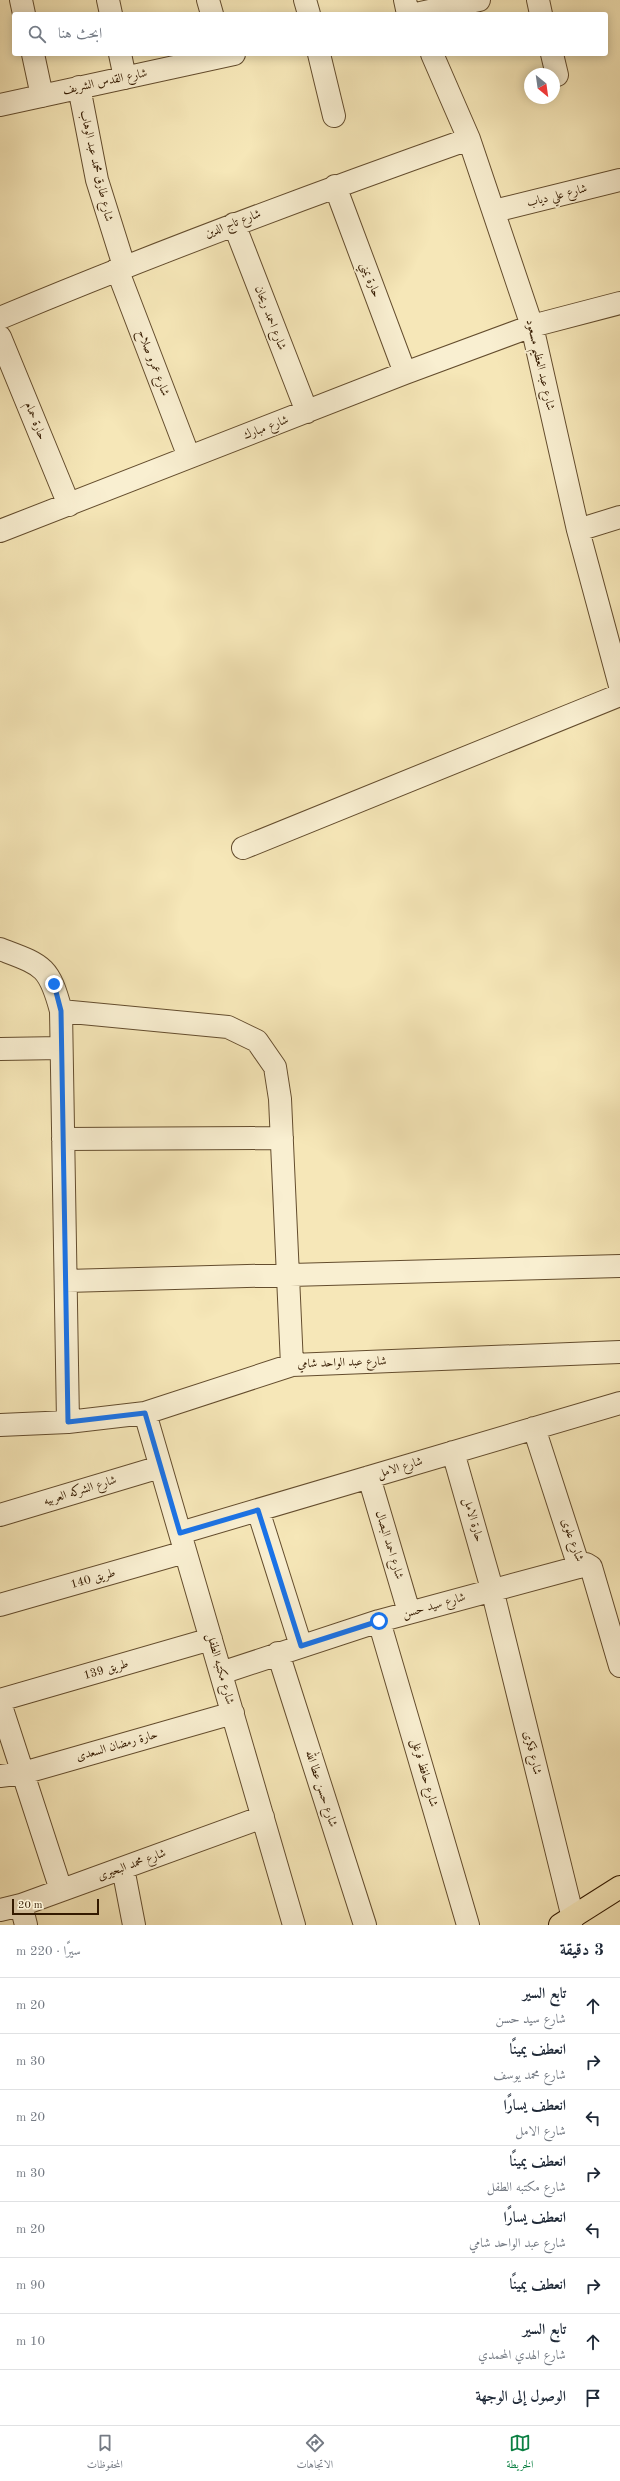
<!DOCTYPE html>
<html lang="ar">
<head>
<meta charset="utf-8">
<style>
  body { margin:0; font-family:"Old Standard TT",Amiri,serif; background:#f2f2f3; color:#1f2937; direction:rtl }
  .compass { position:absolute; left:524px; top:68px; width:36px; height:36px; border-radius:50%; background:#fff; box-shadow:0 2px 10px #0003; rotate:151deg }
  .scale { position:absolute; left:12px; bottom:10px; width:87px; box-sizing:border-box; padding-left:4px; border:2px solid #341a00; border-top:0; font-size:11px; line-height:14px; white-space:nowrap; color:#341a00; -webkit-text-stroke:3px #f9efd1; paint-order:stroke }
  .stop { position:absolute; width:12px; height:12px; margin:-9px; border:3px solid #1a73e8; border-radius:50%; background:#fff }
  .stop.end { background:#1a73e8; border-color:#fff; box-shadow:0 1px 4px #0008 }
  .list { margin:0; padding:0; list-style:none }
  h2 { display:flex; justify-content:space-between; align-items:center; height:52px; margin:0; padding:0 16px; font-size:17px }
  h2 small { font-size:13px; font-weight:400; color:#747a83 }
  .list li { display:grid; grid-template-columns:26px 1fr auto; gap:12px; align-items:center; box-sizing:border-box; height:56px; padding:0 16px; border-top:1px solid #e0e1e3 }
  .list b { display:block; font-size:15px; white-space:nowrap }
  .list p { margin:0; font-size:13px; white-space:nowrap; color:#747a83 }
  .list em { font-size:13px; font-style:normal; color:#747a83 }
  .icon { flex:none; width:22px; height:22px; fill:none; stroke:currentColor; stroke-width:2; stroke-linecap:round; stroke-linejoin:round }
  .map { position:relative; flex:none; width:620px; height:1925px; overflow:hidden; direction:ltr }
  .search { position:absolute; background:#fff; box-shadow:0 2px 10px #0003; left:12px; right:12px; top:12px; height:44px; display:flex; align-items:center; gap:10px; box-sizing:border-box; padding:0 14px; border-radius:4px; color:#747a83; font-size:15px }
  .sheet { height:500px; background:#fff }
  nav { display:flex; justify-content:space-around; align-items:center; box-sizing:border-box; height:56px; border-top:1px solid #e0e1e3; background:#fff; font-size:11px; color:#747a83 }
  nav a { display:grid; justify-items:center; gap:2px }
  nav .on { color:#0b8043 }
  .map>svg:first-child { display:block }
</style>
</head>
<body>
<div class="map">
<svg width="620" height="1925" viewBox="0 0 620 1925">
  <rect width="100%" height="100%" fill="#f6e7b8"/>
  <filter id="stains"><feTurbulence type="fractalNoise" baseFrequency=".005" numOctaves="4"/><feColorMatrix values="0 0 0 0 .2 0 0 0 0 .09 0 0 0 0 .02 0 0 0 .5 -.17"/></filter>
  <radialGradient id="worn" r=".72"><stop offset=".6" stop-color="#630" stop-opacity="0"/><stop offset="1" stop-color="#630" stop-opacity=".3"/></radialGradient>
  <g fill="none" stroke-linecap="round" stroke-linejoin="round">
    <defs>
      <path id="minor" d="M21,0L24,14
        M108,0L111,14
        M208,0L212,14
        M305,0L309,14
        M405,0L408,14
        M538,0L541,14
        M416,14L479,0
        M33,54L42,96
        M120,54L125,78
        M319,54L334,116
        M432,54L469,139L532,326L578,530L620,686
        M552,54L557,75
        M79,87L97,180L124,266
        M0,105L234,54
        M335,186L405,373
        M494,211L620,180
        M234,224L307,412
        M117,269L189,457
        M0,318C155,253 311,195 469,139
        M0,337L69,505
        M578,530L620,517
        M0,531L405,373L532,326L620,303
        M243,848L620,695
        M0,949C42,965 49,965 61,1011L68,1422
        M61,1011L228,1027L257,1041L275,1067L280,1099L292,1365
        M0,1049L61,1048
        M63,1139L282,1138
        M66,1281L620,1266
        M145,1413L294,1925
        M0,1425L68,1422L145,1413L292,1365L620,1352
        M534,1428L579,1567L586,1564L591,1567L620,1666
        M453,1452L492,1589L573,1918
        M369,1477L409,1612
        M258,1510L301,1646
        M0,1515L160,1467
        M180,1533L620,1403
        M0,1605L185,1552
        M379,1621L468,1925
        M278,1653L365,1925
        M221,1673L379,1621L579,1567
        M0,1700L211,1639
        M0,1703L61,1890
        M0,1776L23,1773L233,1713
        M123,1868L134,1925
        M21,1905L26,1925
        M0,1910L21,1905L263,1817"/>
      <path id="major" d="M560,1925L620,1887"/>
    </defs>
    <use href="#minor" stroke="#644d2e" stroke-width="24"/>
    <use href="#major" stroke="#341a00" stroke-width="24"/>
    <use href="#minor" stroke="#f9efd1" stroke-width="22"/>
    <use href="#major" stroke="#f6e7b8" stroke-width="22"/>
  </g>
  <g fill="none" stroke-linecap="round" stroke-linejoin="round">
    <path stroke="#1a73e8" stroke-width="5" d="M54,984L61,1011L68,1422L145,1413L180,1533L258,1510L301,1646L379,1621"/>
  </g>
  <g text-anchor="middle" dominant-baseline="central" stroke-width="3.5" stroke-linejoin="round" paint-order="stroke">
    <g font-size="12" fill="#341a00" stroke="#f9efd1">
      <text transform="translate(105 82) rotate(-12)">شارع القدس الشريف</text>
      <text transform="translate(96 166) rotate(77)">شارع طارق محمد عبد الوهاب</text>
      <text transform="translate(557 196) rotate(-14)">شارع علي دياب</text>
      <text transform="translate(233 224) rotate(-21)">شارع تاج الدين</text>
      <text transform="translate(370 280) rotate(69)">حارة يمني</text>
      <text transform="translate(270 318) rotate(69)">شارع احمد ريحان</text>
      <text transform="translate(153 363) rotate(69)">شارع عمرو صلاح</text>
      <text transform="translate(540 365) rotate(77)">شارع عبد العظيم مسعود</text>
      <text transform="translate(35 421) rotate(68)">حارة حمام</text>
      <text transform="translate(266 428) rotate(-21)">شارع مبارك</text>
      <text transform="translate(342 1363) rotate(-2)">شارع عبد الواحد شامي</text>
      <text transform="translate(400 1468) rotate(-17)">شارع الامل</text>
      <text transform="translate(80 1491) rotate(-17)">شارع الشركه العربيه</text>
      <text transform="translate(473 1520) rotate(74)">حارة الامل</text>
      <text transform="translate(572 1540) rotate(70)">شارع علوى</text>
      <text transform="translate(389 1545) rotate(73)">شارع احمد البصال</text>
      <text transform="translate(93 1579) rotate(-16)">طريق 140</text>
      <text transform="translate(434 1606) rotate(-16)">شارع سيد حسن</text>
      <text transform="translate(220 1669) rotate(74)">شارع مكتبه الطفل</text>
      <text transform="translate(106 1670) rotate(-16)">طريق 139</text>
      <text transform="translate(117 1746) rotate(-16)">حارة رمضان السعدى</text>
      <text transform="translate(532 1753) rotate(76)">شارع فكرى</text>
      <text transform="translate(424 1773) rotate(74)">شارع حافظ فرغلى</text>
      <text transform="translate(321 1789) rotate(72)">شارع حسن عطا الله</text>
      <text transform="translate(132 1865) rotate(-20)">شارع محمد البحيرى</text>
    </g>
  </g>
  <rect width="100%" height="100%" filter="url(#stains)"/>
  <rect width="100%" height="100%" fill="url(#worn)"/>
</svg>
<svg class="compass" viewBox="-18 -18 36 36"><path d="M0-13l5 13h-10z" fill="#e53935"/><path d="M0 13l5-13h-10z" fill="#747a83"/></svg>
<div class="scale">20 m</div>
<div class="stop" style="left:379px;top:1621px"></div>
<div class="stop end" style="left:54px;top:984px"></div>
<div class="search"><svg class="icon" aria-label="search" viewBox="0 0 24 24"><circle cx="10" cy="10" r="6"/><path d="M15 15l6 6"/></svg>ابحث هنا</div>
</div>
<section class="sheet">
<h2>3 دقيقة<small>سيرًا · 220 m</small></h2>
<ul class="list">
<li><svg class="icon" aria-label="ahead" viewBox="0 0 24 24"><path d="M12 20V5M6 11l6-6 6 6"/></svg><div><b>تابع السير</b><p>شارع سيد حسن</p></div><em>20 m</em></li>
<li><svg class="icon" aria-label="right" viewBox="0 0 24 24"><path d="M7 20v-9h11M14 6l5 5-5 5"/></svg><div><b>انعطف يمينًا</b><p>شارع محمد يوسف</p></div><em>30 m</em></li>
<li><svg class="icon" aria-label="left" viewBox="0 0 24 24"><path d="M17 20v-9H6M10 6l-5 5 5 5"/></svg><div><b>انعطف يسارًا</b><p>شارع الامل</p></div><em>20 m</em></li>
<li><svg class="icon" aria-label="right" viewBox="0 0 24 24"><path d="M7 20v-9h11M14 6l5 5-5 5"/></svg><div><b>انعطف يمينًا</b><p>شارع مكتبه الطفل</p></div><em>30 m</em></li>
<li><svg class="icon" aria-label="left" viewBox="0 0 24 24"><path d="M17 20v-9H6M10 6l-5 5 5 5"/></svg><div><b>انعطف يسارًا</b><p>شارع عبد الواحد شامي</p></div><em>20 m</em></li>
<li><svg class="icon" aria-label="right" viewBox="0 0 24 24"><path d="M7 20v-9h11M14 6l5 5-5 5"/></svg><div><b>انعطف يمينًا</b></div><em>90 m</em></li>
<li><svg class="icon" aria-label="ahead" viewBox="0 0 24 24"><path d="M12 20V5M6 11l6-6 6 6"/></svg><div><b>تابع السير</b><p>شارع الهدي المحمدي</p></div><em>10 m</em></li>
<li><svg class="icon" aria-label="arrive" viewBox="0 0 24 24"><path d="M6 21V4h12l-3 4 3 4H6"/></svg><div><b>الوصول إلى الوجهة</b></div></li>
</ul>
</section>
<nav>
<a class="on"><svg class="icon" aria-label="map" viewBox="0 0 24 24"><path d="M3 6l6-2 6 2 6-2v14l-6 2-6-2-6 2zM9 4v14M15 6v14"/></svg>الخريطة</a>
<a><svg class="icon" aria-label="directions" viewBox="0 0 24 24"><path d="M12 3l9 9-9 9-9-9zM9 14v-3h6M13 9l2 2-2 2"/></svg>الاتجاهات</a>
<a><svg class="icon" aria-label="saved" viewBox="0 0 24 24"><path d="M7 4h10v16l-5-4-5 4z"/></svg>المحفوظات</a>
</nav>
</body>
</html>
